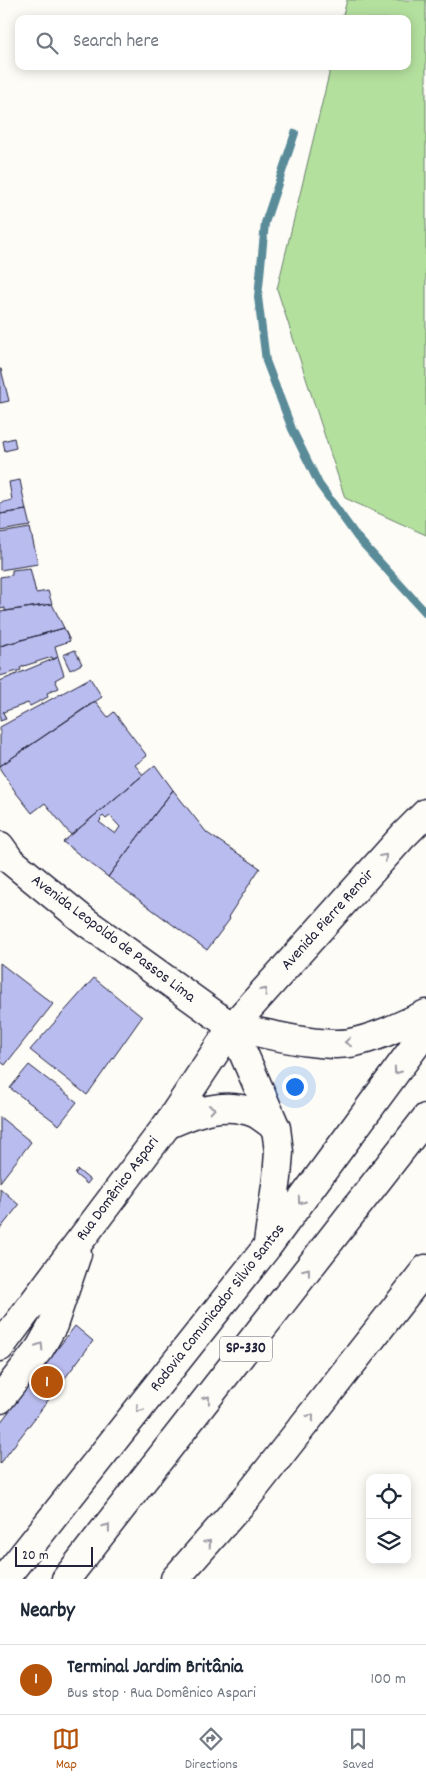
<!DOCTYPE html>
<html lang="en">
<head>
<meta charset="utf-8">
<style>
  body { margin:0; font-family:Dekko,sans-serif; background:#f2f2f3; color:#1f2937 }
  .controls { position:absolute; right:15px; bottom:15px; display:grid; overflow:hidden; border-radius:10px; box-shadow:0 2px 12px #0003 }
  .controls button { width:45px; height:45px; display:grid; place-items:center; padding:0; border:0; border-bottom:1px solid #e0e1e3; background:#fff; color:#1f2937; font:25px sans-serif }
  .scale { position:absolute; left:15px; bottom:12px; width:78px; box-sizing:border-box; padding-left:5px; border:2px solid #22223b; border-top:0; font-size:14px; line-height:18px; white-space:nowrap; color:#22223b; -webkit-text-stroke:4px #fdfcf7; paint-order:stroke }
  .you { position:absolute; left:294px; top:1086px; width:18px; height:18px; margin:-12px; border:4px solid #fff; border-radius:50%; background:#1a73e8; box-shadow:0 0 0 8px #1a73e833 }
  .badge { display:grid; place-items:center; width:32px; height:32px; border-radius:50%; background:#b45309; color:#fff; font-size:16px; font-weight:700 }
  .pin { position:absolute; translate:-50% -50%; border:2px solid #fff; box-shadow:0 1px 5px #0006 }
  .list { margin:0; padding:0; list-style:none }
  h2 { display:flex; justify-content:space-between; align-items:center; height:65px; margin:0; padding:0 20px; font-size:21px }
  h2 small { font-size:16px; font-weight:400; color:#747a83 }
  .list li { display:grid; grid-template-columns:32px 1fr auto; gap:15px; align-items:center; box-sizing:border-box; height:70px; padding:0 20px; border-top:1px solid #e0e1e3 }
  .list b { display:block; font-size:19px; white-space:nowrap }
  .list p { margin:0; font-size:16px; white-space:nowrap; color:#747a83 }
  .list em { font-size:16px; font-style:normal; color:#747a83 }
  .icon { flex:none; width:28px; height:28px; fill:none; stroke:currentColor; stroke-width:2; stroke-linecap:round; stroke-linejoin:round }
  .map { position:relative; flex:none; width:426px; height:1579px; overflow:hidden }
  .search { position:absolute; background:#fff; box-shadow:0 2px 12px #0003; left:15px; right:15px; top:15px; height:55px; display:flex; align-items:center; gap:12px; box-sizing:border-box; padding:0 18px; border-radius:10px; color:#747a83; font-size:19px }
  .sheet { height:135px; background:#fff }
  nav { display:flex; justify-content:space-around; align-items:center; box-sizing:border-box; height:70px; border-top:1px solid #e0e1e3; background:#fff; font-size:14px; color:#747a83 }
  nav a { display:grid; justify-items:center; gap:2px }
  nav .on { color:#b45309 }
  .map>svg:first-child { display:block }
</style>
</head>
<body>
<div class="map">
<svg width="426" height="1579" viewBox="0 0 426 1579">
  <rect width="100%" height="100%" fill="#fdfcf7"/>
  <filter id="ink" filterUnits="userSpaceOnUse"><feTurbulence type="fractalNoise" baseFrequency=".02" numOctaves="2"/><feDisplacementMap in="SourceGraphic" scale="10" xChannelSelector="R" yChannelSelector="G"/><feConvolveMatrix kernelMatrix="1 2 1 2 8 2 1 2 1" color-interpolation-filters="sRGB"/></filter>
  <g filter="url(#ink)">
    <path fill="#b4e09e" stroke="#6b816c" d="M347,0H426V535L345,498L277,289L331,66H407V19H342Z"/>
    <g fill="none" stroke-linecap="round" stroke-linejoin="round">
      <path stroke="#5a8b98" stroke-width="8" d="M295,133L265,223L258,297L266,361L292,429L319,484L357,537L426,613"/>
    </g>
    <path fill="#b9bcee" stroke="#22223b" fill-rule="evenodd" d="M0,369H1L9,401L0,403Z
      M14,438L16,448L5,451L3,441Z
      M20,480L26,510L0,514V503L12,500L9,482Z
      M26,510L30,526L0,531V514Z
      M30,528L38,564L0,570V533Z
      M30,568L36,593L48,591L52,604L5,611V608L0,609V577L12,575V570Z
      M52,604L64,628L0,646V612Z
      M64,628L70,641L55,646L58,657L53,660L52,657L24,666L20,668L21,670L0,676V646Z
      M75,650L82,664L70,670L63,655Z
      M58,657L64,675L55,680L59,688L47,693L48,697L30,706L28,703L3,712L6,719L0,721V681Z
      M90,678L102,697L0,766V727Z
      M95,701L108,717L114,712L147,756L135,765L143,775L71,835L45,803L32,813L17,794L0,769V766Z
      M155,765L173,790L108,877L63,842ZM103,816L106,819L110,816L120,827L115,834L99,822L101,820L100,819Z
      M173,790L207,833L260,868L228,917L230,919L207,950L108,877Z
      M0,963L53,1004L5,1065L0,1061Z
      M94,978L142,1017L87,1095L30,1050Z
      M29,1065L77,1102L59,1125L10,1088Z
      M0,1117L31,1142L0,1182Z
      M78,1170L90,1180L87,1184L75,1174Z
      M0,1188L19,1205L0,1229Z
      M75,1326L93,1341L0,1464V1423Z"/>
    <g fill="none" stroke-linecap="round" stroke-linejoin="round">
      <defs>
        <path id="minor" d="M0,846L10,860L86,922L232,1027
          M0,1347L167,1125L232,1027L403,836L426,813
          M0,1399L40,1348L53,1325L77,1254"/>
        <path id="major" d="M175,1579L248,1496L426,1269"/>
        <path id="highway" d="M232,1027L276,1128L279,1152L277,1178L268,1243
          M232,1027C266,1033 317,1048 350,1043C377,1038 402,1025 426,1014
          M167,1125C196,1112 225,1100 257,1114C263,1118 270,1123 276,1128
          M4,1579L267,1247L426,1031
          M66,1579L426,1118"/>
      </defs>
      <use href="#minor" stroke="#22223b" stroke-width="31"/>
      <use href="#major" stroke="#22223b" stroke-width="31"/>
      <use href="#highway" stroke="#22223b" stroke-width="31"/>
      <use href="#minor" stroke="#fdfcf7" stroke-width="28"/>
      <use href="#major" stroke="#fdfcf7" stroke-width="28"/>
      <use href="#highway" stroke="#fdfcf7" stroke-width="28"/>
    </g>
    <defs><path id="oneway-chevron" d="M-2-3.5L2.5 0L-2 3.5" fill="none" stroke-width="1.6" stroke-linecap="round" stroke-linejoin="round" transform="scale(1.25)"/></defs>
    <g stroke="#9a9aa2">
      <use href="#oneway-chevron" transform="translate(384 857) rotate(-48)"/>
      <use href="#oneway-chevron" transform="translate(264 991) rotate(-48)"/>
      <use href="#oneway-chevron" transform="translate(348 1042) rotate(174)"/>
      <use href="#oneway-chevron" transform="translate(397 1071) rotate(126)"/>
      <use href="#oneway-chevron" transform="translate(212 1109) rotate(-8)"/>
      <use href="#oneway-chevron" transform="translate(301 1201) rotate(126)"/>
      <use href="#oneway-chevron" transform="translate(307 1271) rotate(-52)"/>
      <use href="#oneway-chevron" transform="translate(40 1346) rotate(-57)"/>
      <use href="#oneway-chevron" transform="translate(207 1399) rotate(-52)"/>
      <use href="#oneway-chevron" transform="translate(139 1409) rotate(128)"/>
      <use href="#oneway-chevron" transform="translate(311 1417) rotate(-51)"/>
      <use href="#oneway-chevron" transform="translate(107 1527) rotate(-52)"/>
      <use href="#oneway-chevron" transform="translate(208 1543) rotate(-49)"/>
    </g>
  </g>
  <g text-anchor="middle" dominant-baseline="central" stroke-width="4.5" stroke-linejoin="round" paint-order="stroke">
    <rect fill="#fdfcf7" stroke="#646373" stroke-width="1" x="220" y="1336.5" width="52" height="25" rx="4"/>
    <g font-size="15" font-weight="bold" fill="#22223b">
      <text x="246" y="1349">SP-330</text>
    </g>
    <g font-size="16" fill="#22223b" stroke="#fdfcf7">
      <text transform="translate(328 920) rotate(-48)">Avenida Pierre Renoir</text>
      <text transform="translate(113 939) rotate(37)">Avenida Leopoldo de Passos Lima</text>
      <text transform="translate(118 1189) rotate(-53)">Rua Domênico Aspari</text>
      <text transform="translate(218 1308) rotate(-52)">Rodovia Comunicador Silvio Santos</text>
    </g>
  </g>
</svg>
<div class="controls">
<button><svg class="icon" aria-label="locate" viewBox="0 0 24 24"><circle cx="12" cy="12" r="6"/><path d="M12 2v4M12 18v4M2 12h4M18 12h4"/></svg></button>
<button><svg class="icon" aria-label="layers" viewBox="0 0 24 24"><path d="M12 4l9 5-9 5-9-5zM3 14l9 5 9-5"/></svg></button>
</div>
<div class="scale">20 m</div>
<div class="you"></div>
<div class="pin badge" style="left:47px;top:1382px">1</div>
<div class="search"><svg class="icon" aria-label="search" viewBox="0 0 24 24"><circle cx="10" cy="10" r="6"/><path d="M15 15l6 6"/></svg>Search here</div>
</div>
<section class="sheet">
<h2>Nearby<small></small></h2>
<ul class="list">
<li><span class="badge">1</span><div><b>Terminal Jardim Britânia</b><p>Bus stop · Rua Domênico Aspari</p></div><em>100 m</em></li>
</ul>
</section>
<nav>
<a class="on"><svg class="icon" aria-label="map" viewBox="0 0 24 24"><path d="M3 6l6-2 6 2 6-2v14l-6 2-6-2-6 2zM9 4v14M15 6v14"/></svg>Map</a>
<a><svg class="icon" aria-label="directions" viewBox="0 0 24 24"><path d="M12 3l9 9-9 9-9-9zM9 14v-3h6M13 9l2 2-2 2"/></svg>Directions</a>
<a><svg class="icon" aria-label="saved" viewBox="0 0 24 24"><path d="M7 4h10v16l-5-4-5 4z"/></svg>Saved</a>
</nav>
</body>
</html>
